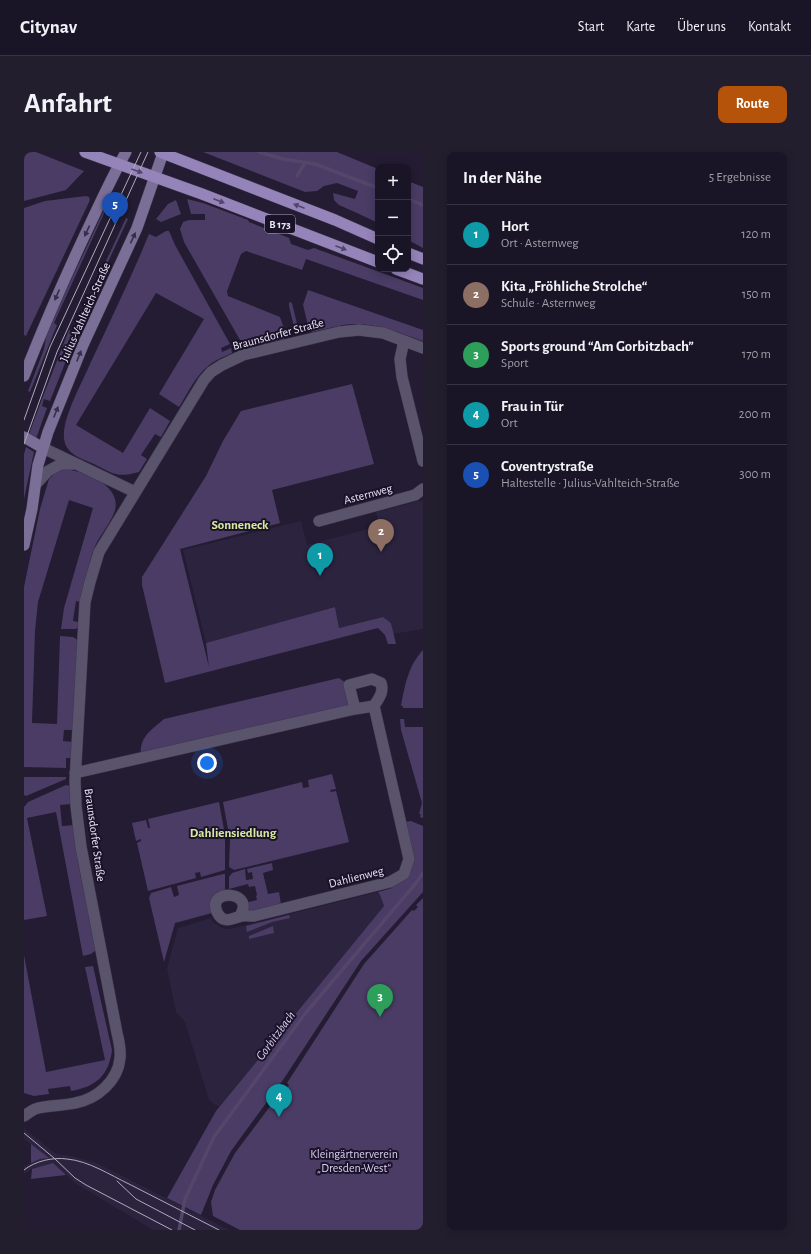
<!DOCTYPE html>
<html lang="de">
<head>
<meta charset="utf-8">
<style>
  body { margin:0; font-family:"Alegreya Sans",sans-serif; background:#231e2e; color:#f1f3f6 }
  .controls { position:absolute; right:12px; top:12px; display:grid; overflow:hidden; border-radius:8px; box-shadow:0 2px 10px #0003 }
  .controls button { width:36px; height:36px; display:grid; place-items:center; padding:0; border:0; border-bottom:1px solid #383443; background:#1a1526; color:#f1f3f6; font:20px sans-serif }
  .you { position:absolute; left:183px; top:611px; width:14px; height:14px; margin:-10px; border:3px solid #fff; border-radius:50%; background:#1a73e8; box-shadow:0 0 0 6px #1a73e833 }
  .badge { display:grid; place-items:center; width:26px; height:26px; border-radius:50%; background:#b45309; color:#fff; font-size:13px; font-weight:700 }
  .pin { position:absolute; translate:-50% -33px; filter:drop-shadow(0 1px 2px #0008) }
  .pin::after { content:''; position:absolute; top:21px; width:14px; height:12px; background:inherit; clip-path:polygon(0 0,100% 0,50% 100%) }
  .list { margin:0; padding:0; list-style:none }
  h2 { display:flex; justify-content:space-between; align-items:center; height:52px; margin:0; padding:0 16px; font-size:17px }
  h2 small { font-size:13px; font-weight:400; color:#9f9fa7 }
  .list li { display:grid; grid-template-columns:26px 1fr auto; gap:12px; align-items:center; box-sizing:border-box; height:60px; padding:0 16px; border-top:1px solid #383443 }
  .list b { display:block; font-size:15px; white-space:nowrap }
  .list p { margin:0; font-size:13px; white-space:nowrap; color:#9f9fa7 }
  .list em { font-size:13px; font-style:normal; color:#9f9fa7 }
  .icon { flex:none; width:22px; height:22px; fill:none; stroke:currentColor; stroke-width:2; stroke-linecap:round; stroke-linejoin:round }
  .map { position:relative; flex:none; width:399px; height:1078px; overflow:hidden; border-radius:8px }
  header { display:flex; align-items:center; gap:24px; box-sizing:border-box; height:56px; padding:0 20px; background:#1a1526; border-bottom:1px solid #383443 }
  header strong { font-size:19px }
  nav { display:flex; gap:22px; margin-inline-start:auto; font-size:14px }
  .intro { display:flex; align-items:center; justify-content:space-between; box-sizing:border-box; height:96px; padding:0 24px }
  h1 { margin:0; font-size:28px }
  .button { padding:10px 18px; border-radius:8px; background:#b45309; color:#fff; font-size:14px; font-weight:700 }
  main { display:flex; gap:24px; padding:0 24px }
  aside { flex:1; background:#1a1526; border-radius:8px; box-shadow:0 2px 10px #0003 }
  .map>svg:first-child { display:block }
</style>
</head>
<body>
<header>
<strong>Citynav</strong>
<nav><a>Start</a><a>Karte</a><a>Über uns</a><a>Kontakt</a></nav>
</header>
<div class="intro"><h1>Anfahrt</h1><a class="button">Route</a></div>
<main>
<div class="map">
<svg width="399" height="1078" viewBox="0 0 399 1078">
  <rect width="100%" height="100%" fill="#231c32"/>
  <path fill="#2c233f" d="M399,348V477L369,482L367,471L359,465L315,476L311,455L182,491L159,398L277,369L283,393L356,374L352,360Z
    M354,740L356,743L360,754L346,771L195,955L185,948L161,870L152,860L143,816L154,776L187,766L189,770L198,776L206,777Z
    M0,976L32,1002L48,1004L73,1011L205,1078H129L51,1031L29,1011L8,1017L0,1022V1014L16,1007L24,1006L0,987Z"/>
  <path fill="#4a3c65" d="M0,0H12L60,19L42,38L0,49Z
    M179,0H313L354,17V71L333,61L315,53L310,48L309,41L331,47L334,39L313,31L300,34L293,39L281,40Z
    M384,29L399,35V96L384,88Z
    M62,44L65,45L66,48L2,184L0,183V56L21,49Z
    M163,47L179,51L224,68L225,70L265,86L267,92L284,98L290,96L399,136V148L282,107L278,118L222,99L217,102L203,139L204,144L256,165L262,182L260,187L226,195L221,188H216L160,90L156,77L159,70L165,68H181V62H167Z
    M152,48L157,62L137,70L132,67L144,52Z
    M81,56L82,57L30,171L33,173L6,240L4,239L20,197L23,179Z
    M102,66L104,67L65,151L26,249L20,247L18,254L23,256L12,287L5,282L18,247L45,178L49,180Z
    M142,79H145L151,93L206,192L197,196L198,200L207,196L208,201C200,205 190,208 183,215C171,225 164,241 155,255L135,242L180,167L132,141L52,273L99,301L126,256L146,269L137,285L131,282L117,303L123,307L115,320C92,326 90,322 70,312C58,307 41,302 40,286C38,266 58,231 66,212C86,169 107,126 125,82L132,85Z
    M284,138L399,178V189C378,182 354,172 332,172C317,172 303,177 288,180L285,177L279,153Z
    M265,150L268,151L274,176L273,179H271L265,154Z
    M328,232L350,312L248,338L256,371L156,397L185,515L182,491L311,455L315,476L359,465L367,471L372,492H364L361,483L354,476L141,531L118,433V425L182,324L199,289L217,259Z
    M2,295L10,300L0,347V302Z
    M39,317C59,318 101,334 90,361C85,374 74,385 69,399C64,415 61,433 57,450L52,449L49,469L55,470L54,476L51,477H37L40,456L69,356L45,348L14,450L11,479L8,571L33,572L36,484L49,485L54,488L49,578H40L39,589L49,590L48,606H42V616L0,615V435L16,357L25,327L33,319Z
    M399,498V556H379V554H377C381,533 384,514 399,498Z
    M315,526L325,533L331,557L117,606C115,585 125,580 140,567Z
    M376,567H380L381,575H399V666L396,665L397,662H395L398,651L377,578Z
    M308,622L312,637L306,638L307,640L312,639L325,690L210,718L205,715L206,688L199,650L278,630L279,636L285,635L284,628Z
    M0,625H42V627L2,644L0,643Z
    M42,633L46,634L47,652L36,653L38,674L50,673L54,710L72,798L67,802L59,804L32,660L3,666L23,764L0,768V655L4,650Z
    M195,650L201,683V718L177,725L176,720L171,721L172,726L124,739L113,691L117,689V687L112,689L108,671L122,668L124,676H126L124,667Z
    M387,669L399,674V740L337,809L259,928L207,999L189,1033L177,1063L143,1046L192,959L360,754L356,743L354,740L368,736V733L382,724L380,670Z
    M248,711L249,718L239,721L244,742L255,740L257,752L226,759L221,751L233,748L232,744L233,743L231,734L225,735L224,732L205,737V725L208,721L221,717L222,728L229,727L228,720L224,721L223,717Z
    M199,722H201V738L196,740L188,761L151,771L140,810L125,746L127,741L147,735L150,745L155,743L153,734Z
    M399,746V1078H216L189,1064L187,1050L191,1038L211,1001L259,937L261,939L265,933L263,931L340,812L388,758L390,759L394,755L392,753Z
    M265,763L266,766L248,770L223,780L222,774Z
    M249,774L250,781L225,787V784Z
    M0,803L22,920L81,908L61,815L69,814L88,898C85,923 72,935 47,939L46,934L24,937L25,942L10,944L0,941Z
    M7,992L25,1006L16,1007L7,1011Z
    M29,1011L42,1023L7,1027L8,1017Z"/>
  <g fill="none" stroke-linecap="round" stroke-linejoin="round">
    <path stroke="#54456a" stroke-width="3.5" d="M235,0L259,7L291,12L354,36
      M273,24L281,11
      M384,47L399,53
      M155,1078L161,1047L190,985L280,863L392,731L399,721"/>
    <defs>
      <path id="minor" d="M380,189L376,207L378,225L399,309
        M19,296L111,340
        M12,332L24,319L37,312H50
        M295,369L391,343L399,337
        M51,621L331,557L350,554
        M215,765C234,739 182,735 193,760C198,771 206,768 214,765C218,763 225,764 230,764L366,730L380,722L385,707L350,554C355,546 360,540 357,531L348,527L325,533L331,557
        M0,964C3,962 7,959 11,957C21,953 39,954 51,951C73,947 94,929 96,906C97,897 95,889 93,881L57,695L52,654L51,629L61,450L66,430L75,400L180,228L187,220L198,213L219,203L315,180L335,178L359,181L399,196"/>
      <path id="secondary" d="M0,224C18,178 38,132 59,87C73,58 86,28 102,0
        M0,285L19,296
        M0,393L8,357L14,313L24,280L59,193L113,76L139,1"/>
      <path id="primary" d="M61,0L178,42L354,110
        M136,0L311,68L354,87
        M384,101L399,107
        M372,117L399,127"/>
    </defs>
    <use href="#minor" stroke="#3f384d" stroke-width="12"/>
    <use href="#secondary" stroke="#3f384d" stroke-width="12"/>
    <use href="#primary" stroke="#3f384d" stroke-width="12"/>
    <use href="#minor" stroke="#5a536c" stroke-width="11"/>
    <use href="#secondary" stroke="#7b6f97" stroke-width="11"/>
    <use href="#primary" stroke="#9584b9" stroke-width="11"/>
    <path stroke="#b0abbc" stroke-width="1" d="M0,268L26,195L117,0
      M0,292L33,200L124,0
      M0,981L30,1006L51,1026L62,1033L148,1078
      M0,1018C11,1009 29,1005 43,1007C65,1009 86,1023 105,1032C135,1047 165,1063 195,1078
      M93,1029L112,1047L171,1078"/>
  </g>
  <defs><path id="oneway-solid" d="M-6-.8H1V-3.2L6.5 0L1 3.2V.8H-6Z"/></defs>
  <g fill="#514569">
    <use href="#oneway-solid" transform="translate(113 19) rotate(20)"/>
    <use href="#oneway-solid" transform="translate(195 49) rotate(21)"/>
    <use href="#oneway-solid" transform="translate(275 54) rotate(-159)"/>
    <use href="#oneway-solid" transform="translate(317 96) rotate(21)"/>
  </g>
  <g fill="#372e49">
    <use href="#oneway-solid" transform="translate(63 79) rotate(115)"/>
    <use href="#oneway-solid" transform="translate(109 86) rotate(-65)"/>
    <use href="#oneway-solid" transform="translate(33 143) rotate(114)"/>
    <use href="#oneway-solid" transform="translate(55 204) rotate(-68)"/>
    <use href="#oneway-solid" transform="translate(32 260) rotate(-68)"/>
  </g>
  <g text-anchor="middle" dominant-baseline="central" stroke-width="4" stroke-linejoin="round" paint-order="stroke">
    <rect fill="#1a1228" stroke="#aca7b8" stroke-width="1" x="241" y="63" width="30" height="18" rx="3"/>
    <g font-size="11" font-weight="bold" fill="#ebe7f6">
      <text x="256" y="72">B 173</text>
    </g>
    <g font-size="12" fill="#ebe7f6" stroke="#1a1228">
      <text transform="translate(61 160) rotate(-66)">Julius-Vahlteich-Straße</text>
      <text transform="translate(254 182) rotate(-15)">Braunsdorfer Straße</text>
      <text transform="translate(344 342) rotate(-15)">Asternweg</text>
      <text transform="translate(71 683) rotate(82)">Braunsdorfer Straße</text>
      <text transform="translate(332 725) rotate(-14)">Dahlienweg</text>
    </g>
    <g font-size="12" fill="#dbd1f4" stroke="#1a1228">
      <text x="330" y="1002">Kleingärtnerverein<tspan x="330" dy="14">„Dresden-West“</tspan></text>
    </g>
    <g font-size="13" font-weight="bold" fill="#d7ea9f" stroke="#1a1228">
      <text x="216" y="373">Sonneneck</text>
      <text x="209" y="681">Dahliensiedlung</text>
    </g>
    <g font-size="13" font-style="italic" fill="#dad0f3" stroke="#1a1228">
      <text transform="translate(252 884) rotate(-54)">Gorbitzbach</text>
    </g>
  </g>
</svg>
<div class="controls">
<button>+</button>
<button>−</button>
<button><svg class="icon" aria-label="locate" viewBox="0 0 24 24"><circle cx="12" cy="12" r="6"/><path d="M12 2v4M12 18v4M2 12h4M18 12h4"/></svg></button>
</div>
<div class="you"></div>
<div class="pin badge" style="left:296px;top:424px;background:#0f9aa8">1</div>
<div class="pin badge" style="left:357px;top:400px;background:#8d6e63">2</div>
<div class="pin badge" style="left:356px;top:865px;background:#2e9e5b">3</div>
<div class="pin badge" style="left:255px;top:965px;background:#0f9aa8">4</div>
<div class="pin badge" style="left:91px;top:73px;background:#1a4fb4">5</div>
</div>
<aside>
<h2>In der Nähe<small>5 Ergebnisse</small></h2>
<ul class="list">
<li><span class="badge" style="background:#0f9aa8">1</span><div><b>Hort</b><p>Ort · Asternweg</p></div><em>120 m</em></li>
<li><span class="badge" style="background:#8d6e63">2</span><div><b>Kita „Fröhliche Strolche“</b><p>Schule · Asternweg</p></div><em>150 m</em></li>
<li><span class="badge" style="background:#2e9e5b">3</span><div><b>Sports ground “Am Gorbitzbach”</b><p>Sport</p></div><em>170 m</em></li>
<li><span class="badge" style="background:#0f9aa8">4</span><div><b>Frau in Tür</b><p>Ort</p></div><em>200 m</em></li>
<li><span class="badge" style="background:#1a4fb4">5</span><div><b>Coventrystraße</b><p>Haltestelle · Julius-Vahlteich-Straße</p></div><em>300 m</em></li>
</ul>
</aside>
</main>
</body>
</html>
